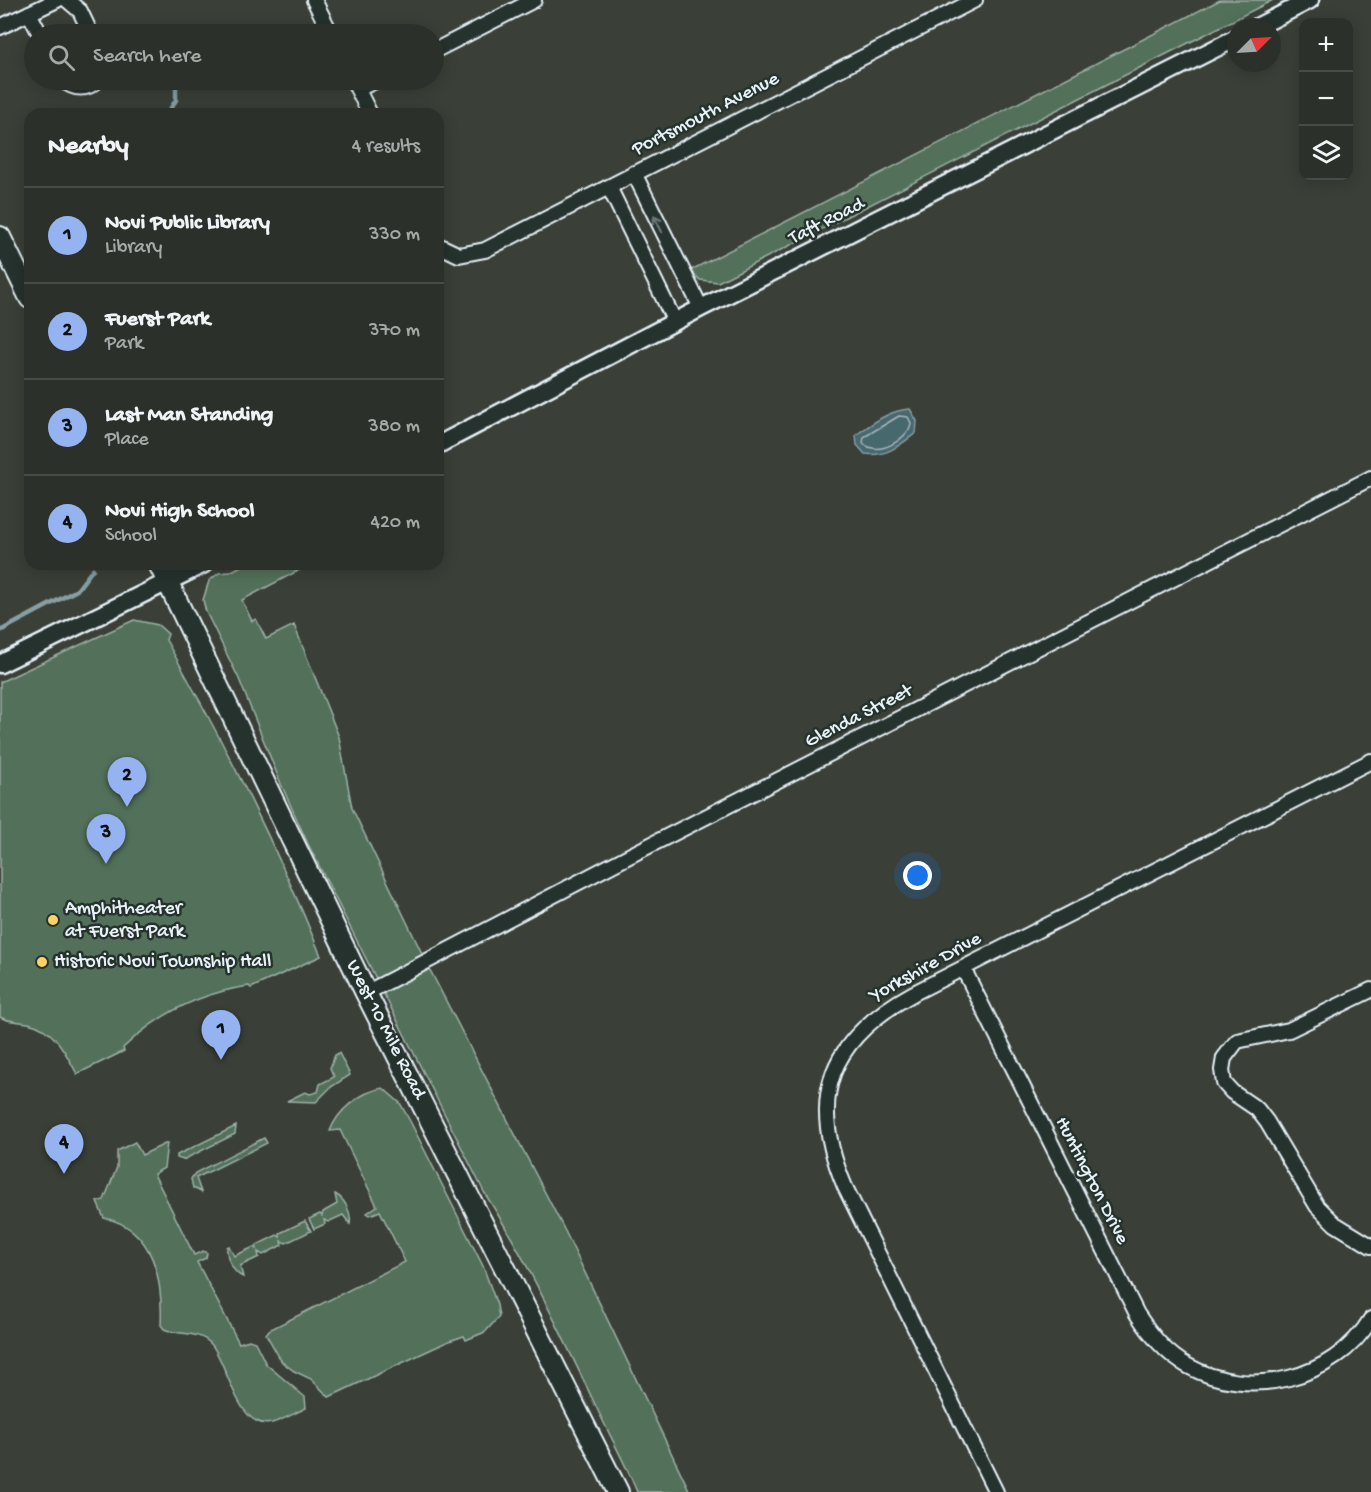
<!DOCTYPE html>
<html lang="en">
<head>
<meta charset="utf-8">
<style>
  body { margin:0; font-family:"Gochi Hand",sans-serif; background:#383c36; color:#f1f3f6 }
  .controls { position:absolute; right:18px; top:18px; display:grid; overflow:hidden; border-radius:12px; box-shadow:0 3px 15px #0003 }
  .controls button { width:54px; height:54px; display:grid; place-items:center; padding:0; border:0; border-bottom:2px solid #484b47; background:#2c302a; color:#f1f3f6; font:30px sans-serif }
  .compass { position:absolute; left:1227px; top:18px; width:54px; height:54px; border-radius:50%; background:#2c302a; box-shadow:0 3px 15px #0003; rotate:66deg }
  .you { position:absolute; left:918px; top:876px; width:21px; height:21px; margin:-15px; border:4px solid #fff; border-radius:50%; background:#1a73e8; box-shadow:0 0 0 9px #1a73e833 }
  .badge { display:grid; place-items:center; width:39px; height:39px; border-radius:50%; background:#95b2f1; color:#111; font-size:20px; font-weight:700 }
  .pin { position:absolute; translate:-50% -50px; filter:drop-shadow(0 2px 3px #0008) }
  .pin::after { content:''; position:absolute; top:32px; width:21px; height:18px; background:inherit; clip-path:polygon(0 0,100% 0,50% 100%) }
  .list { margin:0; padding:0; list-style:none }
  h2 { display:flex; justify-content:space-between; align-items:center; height:78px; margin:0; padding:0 24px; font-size:26px }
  h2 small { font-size:20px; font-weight:400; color:#a6a9a8 }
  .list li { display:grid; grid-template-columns:39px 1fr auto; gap:18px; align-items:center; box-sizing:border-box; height:96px; padding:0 24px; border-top:2px solid #484b47 }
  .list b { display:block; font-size:22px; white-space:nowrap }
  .list p { margin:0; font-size:20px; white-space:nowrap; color:#a6a9a8 }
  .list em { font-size:20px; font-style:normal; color:#a6a9a8 }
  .icon { flex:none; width:33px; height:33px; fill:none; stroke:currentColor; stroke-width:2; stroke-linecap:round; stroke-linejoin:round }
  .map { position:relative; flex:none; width:1371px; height:1492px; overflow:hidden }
  .search { position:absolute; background:#2c302a; box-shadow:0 3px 15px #0003; left:24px; top:24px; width:420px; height:66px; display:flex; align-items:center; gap:15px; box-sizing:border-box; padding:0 21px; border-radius:33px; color:#a6a9a8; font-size:22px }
  .panel { position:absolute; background:#2c302a; box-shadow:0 3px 15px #0003; left:24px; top:108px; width:420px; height:462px; border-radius:18px }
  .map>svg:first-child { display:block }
</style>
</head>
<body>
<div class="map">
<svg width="1371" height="1492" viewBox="0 0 1371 1492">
  <rect width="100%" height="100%" fill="#3a4038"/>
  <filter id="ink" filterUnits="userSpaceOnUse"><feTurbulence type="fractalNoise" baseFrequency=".0167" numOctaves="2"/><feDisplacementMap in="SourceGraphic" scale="12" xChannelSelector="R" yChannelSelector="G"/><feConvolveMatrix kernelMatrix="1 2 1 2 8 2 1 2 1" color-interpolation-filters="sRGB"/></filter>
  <g filter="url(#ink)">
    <path fill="#52715a" stroke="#9db1a9" stroke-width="1.5" d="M1220,0H1273L718,282L700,280L691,270Z
      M245,564H311L242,600L252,621L256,619L266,639L294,625L339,737L352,808L430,970L565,1231L690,1492H637C624,1460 607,1431 593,1400C559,1330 526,1258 484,1192L308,844L281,784L239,679L206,612L203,600L209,581L219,573L230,572Z
      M134,620L158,625L168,634L166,640C224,742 277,847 321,956L251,988L249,986C200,993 159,1013 123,1048L124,1051L77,1074C65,1052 55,1029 28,1023C19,1021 8,1022 0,1017V682Z
      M339,1053L350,1075L331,1087L316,1102L287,1101L305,1092L310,1094L318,1092L320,1084L334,1077L330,1068L335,1055Z
      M383,1088L400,1103L411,1123L483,1266L497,1305L499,1317L485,1332L466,1340L464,1336L449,1341L329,1397L311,1379L294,1371L282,1362L266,1334L269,1330L405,1262L380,1211L370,1215L367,1213L377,1206L340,1130L330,1131C338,1110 360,1092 383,1088Z
      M236,1126L235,1134L183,1160L177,1158V1155Z
      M264,1138L267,1143L196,1178L201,1192L193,1188L191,1179L195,1173Z
      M135,1142L142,1155L167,1143L164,1168L154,1174L194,1255L203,1251L207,1253L206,1258L197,1262L239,1343L249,1340L255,1342L266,1364L305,1397L306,1408C295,1413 283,1420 272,1423C237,1431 228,1363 211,1344C198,1330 179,1336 164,1329L161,1325C163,1282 155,1228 104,1218L97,1202L104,1200L117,1167V1151Z
      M335,1194C345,1199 352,1213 350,1224L343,1215L328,1222L324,1220L325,1224L314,1229L309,1219L320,1214L322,1216L323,1212L337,1204Z
      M305,1221L311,1231L286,1243L281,1241L282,1245L263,1255L258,1252L259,1257L240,1266L243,1277C233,1273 226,1258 227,1247L229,1246L234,1256L254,1247L256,1249L257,1245L277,1235L280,1237V1233Z"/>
    <path fill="#47686d" stroke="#879fa5" stroke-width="1.5" d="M910,409L917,421L916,433C899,446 886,457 865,454L857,445L856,435C873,423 889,410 910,409Z"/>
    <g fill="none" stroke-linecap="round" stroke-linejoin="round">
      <path stroke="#a8bac0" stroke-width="1.5" d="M899,416L908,417L911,423C909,439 877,458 863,443L864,437Z"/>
      <path stroke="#879fa5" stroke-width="4.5" d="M203,34L208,32
        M167,114L176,100V87L180,80
        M0,631L77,590L93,569"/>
      <defs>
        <path id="minor" d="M67,0L80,11L91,34
          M314,0L331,34
          M29,13L40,34
          M0,27L57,0
          M434,51L534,0
          M63,80C74,90 87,90 98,80
          M353,80L370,114
          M358,89L377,80
          M634,173L701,308
          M609,187L675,322
          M438,245L459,255L485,250L975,0
          M963,968L1137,1314C1151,1335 1166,1354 1188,1366C1249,1400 1334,1380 1371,1319
          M1371,990L1289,1030L1237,1041L1224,1058L1222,1070L1224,1083L1232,1092L1257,1109L1267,1122L1317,1206L1335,1224L1371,1246
          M366,993L627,857L1371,478
          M996,1492L845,1187C806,1096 830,1039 914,993L1371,761"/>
        <path id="tertiary" d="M1257,27L1310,0
          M438,445L701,308L1236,38
          M0,664L204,564"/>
        <path id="secondary" d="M0,237L30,298
          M159,564L366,993L618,1492"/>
      </defs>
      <use href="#minor" stroke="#e8f1f8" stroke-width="18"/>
      <use href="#tertiary" stroke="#e8f1f8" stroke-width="21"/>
      <use href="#secondary" stroke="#e8f1f8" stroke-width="24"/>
      <use href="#minor" stroke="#26332d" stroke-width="14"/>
      <use href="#tertiary" stroke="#26332d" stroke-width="16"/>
      <use href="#secondary" stroke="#26332d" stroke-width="20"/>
    </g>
    <defs><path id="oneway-shaft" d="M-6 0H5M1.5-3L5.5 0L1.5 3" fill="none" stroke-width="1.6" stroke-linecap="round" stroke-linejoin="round" transform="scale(1.5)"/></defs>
    <use stroke="#6a7674" href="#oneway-shaft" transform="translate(658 224) rotate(-116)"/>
  </g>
  <g fill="#ffd166" stroke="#26332d" stroke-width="2">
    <circle cx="53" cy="920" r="6"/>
    <circle cx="42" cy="962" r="6"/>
  </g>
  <g text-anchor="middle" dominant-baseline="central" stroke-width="5" stroke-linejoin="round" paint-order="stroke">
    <g font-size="20" fill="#e8f1f8" stroke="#26332d">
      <text transform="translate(706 115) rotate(-27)">Portsmouth Avenue</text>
      <text transform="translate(827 222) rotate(-27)">Taft Road</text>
      <text transform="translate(859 717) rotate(-27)">Glenda Street</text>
      <text transform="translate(926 968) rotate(-29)">Yorkshire Drive</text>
      <text transform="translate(385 1030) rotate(63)">West 10 Mile Road</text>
      <text transform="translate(1091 1181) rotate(63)">Huntington Drive</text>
    </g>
    <g font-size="20" fill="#e8f1f8" stroke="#26332d" text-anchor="start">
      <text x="65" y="909">Amphitheater<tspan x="65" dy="23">at Fuerst Park</tspan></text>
      <text x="54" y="962">Historic Novi Township Hall</text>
    </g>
  </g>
</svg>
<div class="controls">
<button>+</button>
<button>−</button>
<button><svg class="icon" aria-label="layers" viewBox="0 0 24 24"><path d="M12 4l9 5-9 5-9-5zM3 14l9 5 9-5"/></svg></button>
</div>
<svg class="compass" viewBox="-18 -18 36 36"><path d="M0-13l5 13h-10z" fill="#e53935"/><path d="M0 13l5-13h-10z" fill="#a6a9a8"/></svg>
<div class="you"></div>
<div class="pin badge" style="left:221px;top:1060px">1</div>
<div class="pin badge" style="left:127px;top:807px">2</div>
<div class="pin badge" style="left:106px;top:864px">3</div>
<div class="pin badge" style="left:64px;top:1174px">4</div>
<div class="search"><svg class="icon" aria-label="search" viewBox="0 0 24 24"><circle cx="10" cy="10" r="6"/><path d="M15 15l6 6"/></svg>Search here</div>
<section class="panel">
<h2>Nearby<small>4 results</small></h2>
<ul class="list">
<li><span class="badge">1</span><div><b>Novi Public Library</b><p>Library</p></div><em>330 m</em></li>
<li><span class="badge">2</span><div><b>Fuerst Park</b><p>Park</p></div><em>370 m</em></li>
<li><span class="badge">3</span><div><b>Last Man Standing</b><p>Place</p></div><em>380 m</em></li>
<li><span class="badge">4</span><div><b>Novi High School</b><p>School</p></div><em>420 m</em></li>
</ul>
</section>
</div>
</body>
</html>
